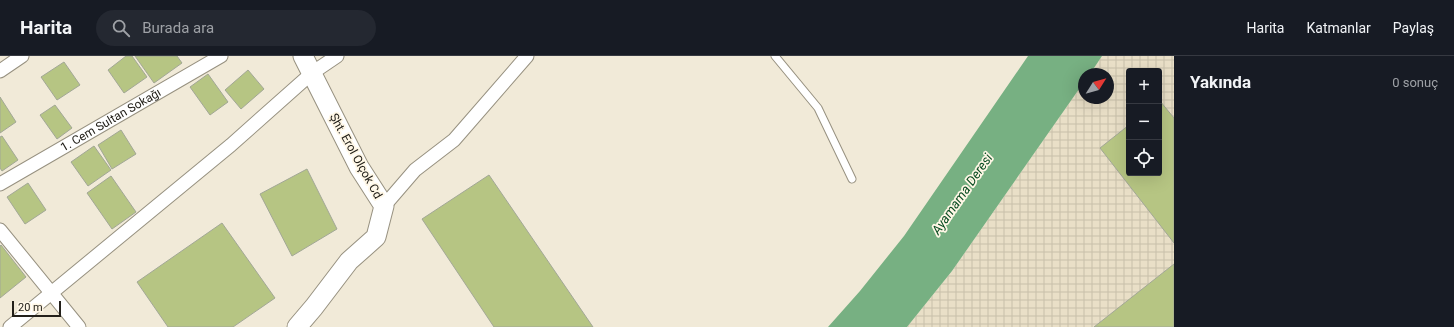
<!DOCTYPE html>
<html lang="tr">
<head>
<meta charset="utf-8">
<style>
  body { margin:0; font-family:Roboto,sans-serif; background:#242831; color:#f1f3f6 }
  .controls { position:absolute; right:12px; top:12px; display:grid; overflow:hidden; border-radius:4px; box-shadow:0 4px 16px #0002 }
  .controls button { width:36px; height:36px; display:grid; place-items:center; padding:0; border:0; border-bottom:1px solid #363941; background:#171b24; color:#f1f3f6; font:20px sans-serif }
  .compass { position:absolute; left:1078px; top:12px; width:36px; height:36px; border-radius:50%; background:#171b24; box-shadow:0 4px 16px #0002; rotate:53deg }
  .scale { position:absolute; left:12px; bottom:10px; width:49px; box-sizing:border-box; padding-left:4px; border:2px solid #23201a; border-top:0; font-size:11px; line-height:14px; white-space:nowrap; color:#23201a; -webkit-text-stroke:3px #fff7e6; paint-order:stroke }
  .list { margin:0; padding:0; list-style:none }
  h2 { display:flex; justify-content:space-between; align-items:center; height:52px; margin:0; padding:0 16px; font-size:17px }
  h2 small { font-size:13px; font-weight:400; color:#9ea1a6 }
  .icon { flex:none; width:22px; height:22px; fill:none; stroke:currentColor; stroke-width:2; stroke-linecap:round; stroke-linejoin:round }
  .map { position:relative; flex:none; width:1174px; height:271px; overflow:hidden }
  header { display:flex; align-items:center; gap:24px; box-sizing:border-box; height:56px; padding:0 20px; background:#171b24; border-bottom:1px solid #363941 }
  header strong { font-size:19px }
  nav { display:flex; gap:22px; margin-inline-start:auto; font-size:14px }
  .search { width:280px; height:36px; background:#242831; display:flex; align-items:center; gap:10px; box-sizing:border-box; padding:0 14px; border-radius:22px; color:#9ea1a6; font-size:15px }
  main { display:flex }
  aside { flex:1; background:#171b24 }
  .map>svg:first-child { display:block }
</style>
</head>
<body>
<header>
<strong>Harita</strong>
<div class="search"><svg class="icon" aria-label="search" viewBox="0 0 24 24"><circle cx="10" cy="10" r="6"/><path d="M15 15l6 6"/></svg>Burada ara</div>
<nav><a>Harita</a><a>Katmanlar</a><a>Paylaş</a></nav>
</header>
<main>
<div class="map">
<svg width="1174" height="271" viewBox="0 0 1174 271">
  <defs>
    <pattern id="industrial-grid" width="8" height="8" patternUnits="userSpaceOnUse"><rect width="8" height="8" fill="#e9dfc7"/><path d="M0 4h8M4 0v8" fill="none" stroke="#c8bfaa"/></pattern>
  </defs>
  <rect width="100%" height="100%" fill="#f1ead8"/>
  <path fill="url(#industrial-grid)" fill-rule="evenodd" d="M1102,0H1174V271H907L952,215L1084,26V42H1108V18H1090ZM1129,15H1159V117H1129Z"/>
  <path fill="#77b082" d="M1028,0H1102L1090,18H1084V26L952,215L907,271H828L860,235L904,180Z"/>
  <path fill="#b6c583" stroke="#a2a796" d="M126,0H132L147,21L124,37L108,14Z
    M135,0H177L182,7L154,27Z
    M64,6L80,29L57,44L41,21Z
    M248,14L264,33L241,53L225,34Z
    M208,18L228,46L210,59L190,31Z
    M0,41L16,66L0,77Z
    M1160,45L1174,62V187L1100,92L1129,69V117H1159V46Z
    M55,49L72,72L57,83L40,59Z
    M121,74L136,98L112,113L98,89Z
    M2,80L18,104L2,115L0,112V81Z
    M94,90L111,114L88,130L71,106Z
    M307,113L337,173L292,200L260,138Z
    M489,119L593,271H494L422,163Z
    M111,120L136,156L112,173L87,137Z
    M28,127L46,154L25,168L7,141Z
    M222,167L275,242L233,271H168L137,226Z
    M1,189L26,221L0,242V190Z
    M1174,208V271H1094Z"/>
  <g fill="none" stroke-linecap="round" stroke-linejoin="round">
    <defs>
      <path id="lane" d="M775,0L818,52L852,123"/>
      <g id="street">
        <path d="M0,15L22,0"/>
        <path id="s1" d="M0,128L221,0"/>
        <path d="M384,150L415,114L454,84L527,0"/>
        <path d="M0,174L79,271"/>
        <path d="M10,271L231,89L312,17L337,0"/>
      </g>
      <path id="secondary" d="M297,271L314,251L349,205L376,181L384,150L359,111L303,0"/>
    </defs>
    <use href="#lane" stroke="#979180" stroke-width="9"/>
    <use href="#street" stroke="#979180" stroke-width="15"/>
    <use href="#secondary" stroke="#979180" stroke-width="21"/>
    <use href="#lane" stroke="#fff" stroke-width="7"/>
    <use href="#street" stroke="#fff" stroke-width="13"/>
    <use href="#secondary" stroke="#fff" stroke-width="19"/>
  </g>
  <g text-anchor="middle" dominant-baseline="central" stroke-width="3.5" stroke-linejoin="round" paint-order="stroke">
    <g font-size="12" fill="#23201a" stroke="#fff7e6">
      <text stroke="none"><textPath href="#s1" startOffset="128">1. Cem Sultan Sokağı</textPath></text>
      <text transform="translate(356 100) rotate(61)">Şht. Erol Olçok Cd</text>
    </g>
    <g font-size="13" font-style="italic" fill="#0b4d23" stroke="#fff7e6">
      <text transform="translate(962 138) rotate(-55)">Ayamama Deresi</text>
    </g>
  </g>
</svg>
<div class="controls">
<button>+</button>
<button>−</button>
<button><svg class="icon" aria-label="locate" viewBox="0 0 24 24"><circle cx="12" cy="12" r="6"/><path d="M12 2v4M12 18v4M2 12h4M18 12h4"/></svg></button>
</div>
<svg class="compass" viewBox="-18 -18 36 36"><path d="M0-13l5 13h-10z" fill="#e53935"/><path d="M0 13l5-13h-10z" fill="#9ea1a6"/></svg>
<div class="scale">20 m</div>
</div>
<aside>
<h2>Yakında<small>0 sonuç</small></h2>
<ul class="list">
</ul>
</aside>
</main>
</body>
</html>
